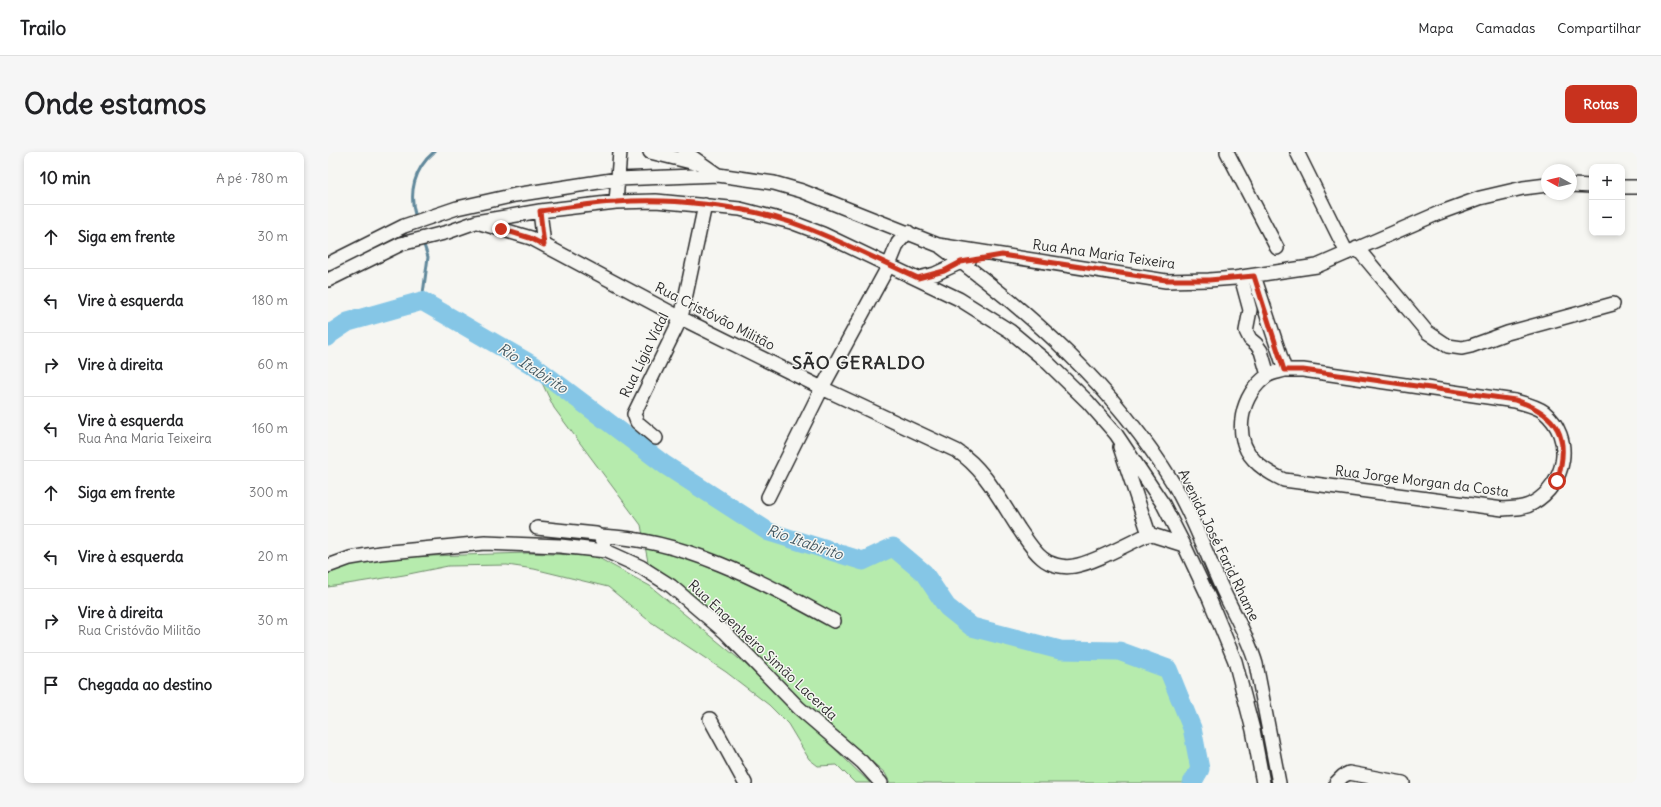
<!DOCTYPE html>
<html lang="pt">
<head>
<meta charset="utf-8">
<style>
  body { margin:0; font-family:Delius,sans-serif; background:#f6f6f6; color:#202124 }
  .controls { position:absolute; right:12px; top:12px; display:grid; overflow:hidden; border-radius:8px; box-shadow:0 2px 6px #0003 }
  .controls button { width:36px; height:36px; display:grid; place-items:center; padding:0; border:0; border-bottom:1px solid #e0e0e0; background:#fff; color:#202124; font:20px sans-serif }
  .compass { position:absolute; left:1213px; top:12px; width:36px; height:36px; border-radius:50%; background:#fff; box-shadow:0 2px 6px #0003; rotate:278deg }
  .stop { position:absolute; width:12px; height:12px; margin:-9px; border:3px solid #c8321e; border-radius:50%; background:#fff }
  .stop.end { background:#c8321e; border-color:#fff; box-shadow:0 1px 4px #0008 }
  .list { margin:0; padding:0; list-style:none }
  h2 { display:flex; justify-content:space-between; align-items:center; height:52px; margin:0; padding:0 16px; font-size:17px }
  h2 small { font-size:13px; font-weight:400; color:#757577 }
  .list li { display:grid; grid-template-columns:26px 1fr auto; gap:12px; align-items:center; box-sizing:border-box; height:64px; padding:0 16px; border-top:1px solid #e0e0e0 }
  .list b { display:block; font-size:15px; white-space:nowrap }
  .list p { margin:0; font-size:13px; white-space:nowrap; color:#757577 }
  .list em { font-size:13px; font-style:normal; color:#757577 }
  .icon { flex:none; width:22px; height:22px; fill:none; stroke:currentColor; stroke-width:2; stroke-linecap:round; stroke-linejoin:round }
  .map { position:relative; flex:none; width:1309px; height:631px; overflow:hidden; border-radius:8px }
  header { display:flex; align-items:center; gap:24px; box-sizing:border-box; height:56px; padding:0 20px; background:#fff; border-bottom:1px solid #e0e0e0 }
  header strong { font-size:19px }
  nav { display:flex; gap:22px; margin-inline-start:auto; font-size:14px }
  .intro { display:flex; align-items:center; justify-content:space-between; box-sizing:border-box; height:96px; padding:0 24px }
  h1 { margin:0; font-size:28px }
  .button { padding:10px 18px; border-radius:8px; background:#c8321e; color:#fff; font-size:14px; font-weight:700 }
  main { display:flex; gap:24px; padding:0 24px }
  aside { flex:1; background:#fff; border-radius:8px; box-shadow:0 2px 6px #0003 }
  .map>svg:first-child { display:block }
</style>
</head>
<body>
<header>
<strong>Trailo</strong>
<nav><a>Mapa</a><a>Camadas</a><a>Compartilhar</a></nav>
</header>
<div class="intro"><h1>Onde estamos</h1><a class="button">Rotas</a></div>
<main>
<aside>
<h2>10 min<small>A pé · 780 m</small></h2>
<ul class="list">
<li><svg class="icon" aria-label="ahead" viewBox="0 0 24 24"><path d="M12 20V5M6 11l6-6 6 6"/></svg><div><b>Siga em frente</b></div><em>30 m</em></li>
<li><svg class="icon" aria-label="left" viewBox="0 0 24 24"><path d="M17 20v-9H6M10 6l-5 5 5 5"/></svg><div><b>Vire à esquerda</b></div><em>180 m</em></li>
<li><svg class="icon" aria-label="right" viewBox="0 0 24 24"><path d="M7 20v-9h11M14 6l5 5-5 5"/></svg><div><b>Vire à direita</b></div><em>60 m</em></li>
<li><svg class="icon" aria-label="left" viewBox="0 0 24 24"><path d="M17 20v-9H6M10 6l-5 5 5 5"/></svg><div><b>Vire à esquerda</b><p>Rua Ana Maria Teixeira</p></div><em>160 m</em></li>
<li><svg class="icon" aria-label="ahead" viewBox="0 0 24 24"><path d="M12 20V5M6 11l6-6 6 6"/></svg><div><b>Siga em frente</b></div><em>300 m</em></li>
<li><svg class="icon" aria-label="left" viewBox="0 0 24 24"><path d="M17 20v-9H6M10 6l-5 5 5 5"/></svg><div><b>Vire à esquerda</b></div><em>20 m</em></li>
<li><svg class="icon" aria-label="right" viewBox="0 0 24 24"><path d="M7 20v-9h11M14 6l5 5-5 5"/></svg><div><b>Vire à direita</b><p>Rua Cristóvão Militão</p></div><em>30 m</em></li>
<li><svg class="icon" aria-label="arrive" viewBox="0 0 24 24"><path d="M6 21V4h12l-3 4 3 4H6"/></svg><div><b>Chegada ao destino</b></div></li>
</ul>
</aside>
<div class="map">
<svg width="1309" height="631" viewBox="0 0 1309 631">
  <rect width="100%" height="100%" fill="#f6f6f2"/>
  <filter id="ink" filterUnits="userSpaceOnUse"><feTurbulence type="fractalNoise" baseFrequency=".025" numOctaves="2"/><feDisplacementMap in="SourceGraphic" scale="8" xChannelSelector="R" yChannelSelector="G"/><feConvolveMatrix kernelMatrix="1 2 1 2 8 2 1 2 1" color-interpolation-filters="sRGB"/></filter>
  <g filter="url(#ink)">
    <path fill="#b6ebad" stroke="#708b6c" d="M206,214L337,313L441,380L535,409L565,395L596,421L620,455L644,475L732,498L791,499L840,517L864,576L872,617L864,631H562L557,621L473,549L398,476L320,410L313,373L226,256Z
      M200,401L267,404L322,434L427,520L542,631H527L509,613L490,614L481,607L460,572L441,553L398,520L320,468L280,435L206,417L179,413L120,414L76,423L0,435V417L36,406Z"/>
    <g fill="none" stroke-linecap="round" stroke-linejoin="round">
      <path stroke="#61889b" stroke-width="3" d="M88,66C80,41 86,17 106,0
        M94,149L100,105L95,90"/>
      <path stroke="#85c6e6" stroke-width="19" d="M0,185L2,182L20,170L94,149L206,214L337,313L441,380L535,409L565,395L596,421L619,455L644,475L732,498L791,499L840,517L864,576L872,617L864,631"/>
      <defs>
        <path id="minor" d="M322,0L367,11
          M357,0L390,23L446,31L474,39L610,93L838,129L881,128L907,126L989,114L1111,61L1152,46L1195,36L1219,33
          M899,0L949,96
          M969,0L1019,101
          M1243,33L1264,34
          M1294,35H1309
          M288,50L292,0
          M212,59L216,93
          M152,71L203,86L353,166L494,236L629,299C657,317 673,350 691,377C698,387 705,399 714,406C722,413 735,416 746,414C766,411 801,391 821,382L856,393
          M613,95C702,160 787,236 845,331C864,362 877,399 892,432C904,459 920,484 928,512L951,631
          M1029,96L1099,180L1120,194L1134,196L1143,194L1179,181L1285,152
          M0,112L76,74L129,56L187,43L290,27L390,23
          M926,124L957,218
          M913,125L922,158L918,179L922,187L928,192L933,199L940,223
          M590,126L607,122L633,110L641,109
          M0,128L73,92L120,80L148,70L212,59L288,50L328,49L412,57L463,70L495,82L631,147L682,179L718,209L760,250L788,282L835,352L856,393L881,446L907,509L925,578L935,631
          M957,218H975L1187,249C1197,252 1208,254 1216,260C1247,286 1238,332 1205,351C1196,357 1185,356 1175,357L956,328C945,323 934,317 926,308C903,284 914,241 939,224C944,220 951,220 957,218Z
          M328,286L309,270L306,262L353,166L377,53
          M792,295L821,382
          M440,345L494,236L561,113L570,91L580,80
          M209,376L268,382L272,384L277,391
          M272,384C357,387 433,429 506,469
          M0,414L22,406L52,401L157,391L232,394L278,399L313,415L343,434L397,480L471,556L534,610L553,631
          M382,567L417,631
          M1008,631L1015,624L1021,621L1075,631"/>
      </defs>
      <use href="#minor" stroke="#2b2b2b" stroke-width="16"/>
      <use href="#minor" stroke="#f6f6f2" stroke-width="13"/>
    </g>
  </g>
  <g fill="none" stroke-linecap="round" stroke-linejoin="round" filter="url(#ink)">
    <path stroke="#c8321e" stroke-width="5" d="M173,77L202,86L216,93L212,59C237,56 263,51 288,50C342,46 413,53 465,71C508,86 548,107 590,126L616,119L633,110L674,103L838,128H881L926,124L956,218H975L1187,248C1230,262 1243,285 1229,329"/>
  </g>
  <g text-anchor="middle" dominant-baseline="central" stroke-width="3" stroke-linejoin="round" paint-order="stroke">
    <g font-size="14" fill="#2b2b2b" stroke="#f6f6f2">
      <text transform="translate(776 102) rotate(8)">Rua Ana Maria Teixeira</text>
      <text transform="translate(387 164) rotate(27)">Rua Cristóvão Militão</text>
      <text transform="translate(316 203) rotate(-64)">Rua Lígia Vidal</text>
      <text transform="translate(1094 329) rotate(7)">Rua Jorge Morgan da Costa</text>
      <text transform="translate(891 393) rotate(64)">Avenida José Farid Rhame</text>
      <text transform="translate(435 498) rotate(43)">Rua Engenheiro Simão Lacerda</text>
    </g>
    <g font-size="15" font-style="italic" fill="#465a63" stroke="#f6f6f2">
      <text transform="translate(205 216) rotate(33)">Rio Itabirito</text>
      <text transform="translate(477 390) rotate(19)">Rio Itabirito</text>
    </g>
    <g font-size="18" font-weight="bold" letter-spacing="1" fill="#2b2b2b" stroke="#f6f6f2">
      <text x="531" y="210">SÃO GERALDO</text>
    </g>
  </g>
</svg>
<div class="controls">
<button>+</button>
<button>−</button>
</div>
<svg class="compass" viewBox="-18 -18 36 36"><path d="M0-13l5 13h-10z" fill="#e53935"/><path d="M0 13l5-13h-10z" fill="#757577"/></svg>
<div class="stop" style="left:1229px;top:329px"></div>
<div class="stop end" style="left:173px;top:77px"></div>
</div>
</main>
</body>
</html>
